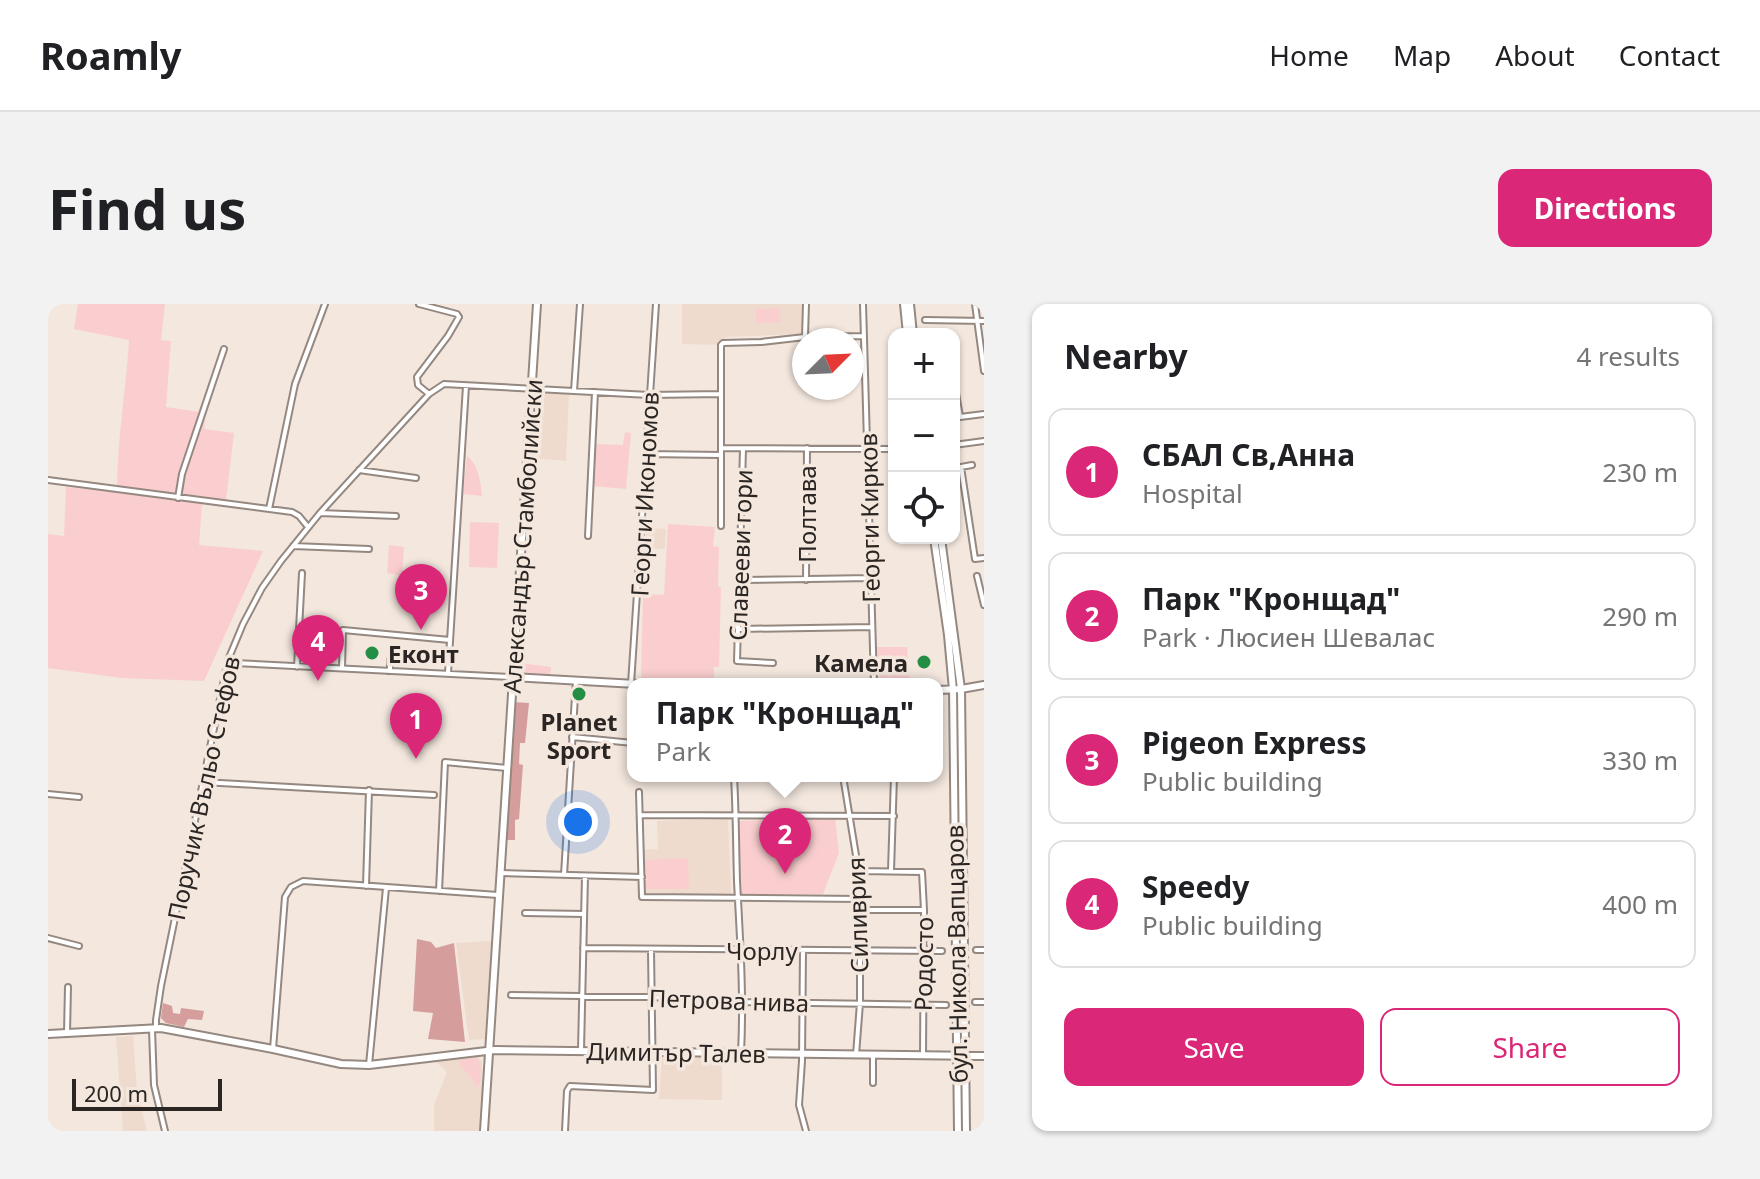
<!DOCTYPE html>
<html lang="en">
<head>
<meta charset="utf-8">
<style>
  body { margin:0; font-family:"Noto Sans",sans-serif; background:#f2f2f2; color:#202124 }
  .controls { position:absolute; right:24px; top:24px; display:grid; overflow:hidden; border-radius:16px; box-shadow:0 2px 6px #0004 }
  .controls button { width:72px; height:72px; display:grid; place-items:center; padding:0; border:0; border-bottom:2px solid #e0e0e0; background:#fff; color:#202124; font:40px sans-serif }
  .compass { position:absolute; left:744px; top:24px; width:72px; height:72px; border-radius:50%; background:#fff; box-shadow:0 2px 6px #0004; rotate:66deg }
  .scale { position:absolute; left:24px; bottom:20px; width:150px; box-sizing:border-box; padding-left:8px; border:4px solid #2b2623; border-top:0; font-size:22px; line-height:28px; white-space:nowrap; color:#2b2623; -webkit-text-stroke:6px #f3e7de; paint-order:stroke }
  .you { position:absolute; left:530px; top:518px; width:28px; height:28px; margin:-20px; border:6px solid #fff; border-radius:50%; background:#1a73e8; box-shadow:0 0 0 12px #1a73e833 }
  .badge { display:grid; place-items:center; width:52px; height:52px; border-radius:50%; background:#db2777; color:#fff; font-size:26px; font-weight:700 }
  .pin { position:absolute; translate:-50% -66px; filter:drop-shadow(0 2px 4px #0008) }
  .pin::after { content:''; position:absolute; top:42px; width:28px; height:24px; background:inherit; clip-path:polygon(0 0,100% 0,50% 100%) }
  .popup { position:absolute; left:579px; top:374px; width:316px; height:104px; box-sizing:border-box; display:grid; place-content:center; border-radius:16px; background:#fff; filter:drop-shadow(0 2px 6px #0005); font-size:26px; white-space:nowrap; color:#757577 }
  .popup b { font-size:30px; color:#202124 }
  .popup::after { content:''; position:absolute; left:50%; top:100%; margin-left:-16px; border:16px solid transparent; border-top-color:#fff }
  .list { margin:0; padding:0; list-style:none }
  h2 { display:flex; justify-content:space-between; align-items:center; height:104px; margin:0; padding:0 32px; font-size:34px }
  h2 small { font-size:26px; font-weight:400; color:#757577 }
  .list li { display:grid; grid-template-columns:52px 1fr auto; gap:24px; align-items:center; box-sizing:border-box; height:128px; margin:0 16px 16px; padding:0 16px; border:2px solid #e0e0e0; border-radius:16px }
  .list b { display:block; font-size:30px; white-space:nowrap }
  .list p { margin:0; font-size:26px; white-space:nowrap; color:#757577 }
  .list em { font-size:26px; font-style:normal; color:#757577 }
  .actions { display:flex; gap:16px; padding:24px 32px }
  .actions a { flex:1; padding:18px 0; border:2px solid #db2777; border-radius:16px; text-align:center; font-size:28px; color:#db2777 }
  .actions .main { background:#db2777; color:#fff }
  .icon { flex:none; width:44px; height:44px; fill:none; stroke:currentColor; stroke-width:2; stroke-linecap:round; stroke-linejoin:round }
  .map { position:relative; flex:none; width:936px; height:827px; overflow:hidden; border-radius:16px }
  header { display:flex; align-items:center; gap:48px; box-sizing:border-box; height:112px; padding:0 40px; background:#fff; border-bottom:2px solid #e0e0e0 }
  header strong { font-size:38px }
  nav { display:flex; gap:44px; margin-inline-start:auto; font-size:28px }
  .intro { display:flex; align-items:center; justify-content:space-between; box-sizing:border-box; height:192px; padding:0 48px }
  h1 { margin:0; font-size:56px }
  .button { padding:20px 36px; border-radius:16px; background:#db2777; color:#fff; font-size:28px; font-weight:700 }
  main { display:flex; gap:48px; padding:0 48px }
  aside { flex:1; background:#fff; border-radius:16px; box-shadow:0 2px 6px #0004 }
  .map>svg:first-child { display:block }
</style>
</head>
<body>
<header>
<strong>Roamly</strong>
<nav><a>Home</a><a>Map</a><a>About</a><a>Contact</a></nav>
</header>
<div class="intro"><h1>Find us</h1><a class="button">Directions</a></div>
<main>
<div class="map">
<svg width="936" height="827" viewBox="0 0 936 827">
  <rect width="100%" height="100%" fill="#f3e7de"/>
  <path fill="#eedbce" d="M634,0H757V30L677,33V41L634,40Z
    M489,88L521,89L518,157L485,154Z
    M598,224L618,225L617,245L596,244Z
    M680,515L683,591L597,590L596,546L610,545L609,517Z
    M443,637L437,735L421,736L408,639Z
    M85,732L89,787L99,827H75L68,733Z
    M614,752L674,754V796L611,795Z
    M430,753L434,757V827H386V801L399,768L388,758Z"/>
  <path fill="#facece" d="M30,0H117L113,36L123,37L118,103L158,109L156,125L186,129L178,196L154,199L151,241L215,247L156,377L73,374L0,364V230L16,232L18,183L69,187C69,136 78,86 81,36L26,25Z
    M731,4L732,18L708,19V5Z
    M577,128L583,129L578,185L544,182L547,140L575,141Z
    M419,152C430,159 433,179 434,192L415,190Z
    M422,218L451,219L449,264L421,263Z
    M620,220L667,223L665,242L671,243L670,282L673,283L671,363H666V379L593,375L595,290L616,291Z
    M477,239H479L472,359L503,363L502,371L470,368Z
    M341,241L356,243L354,272L339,269Z
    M829,343H859L862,380L831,378Z
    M787,514L791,549L775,590H692L691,517Z
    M640,554L641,585H597L596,556Z
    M428,753L433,760L432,779L428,782L426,781V776L412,762V757H406Z"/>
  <path fill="#d69d9d" d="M465,398L481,399L477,439H472L471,460L475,461L471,515L467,516V536H456Z
    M369,635L383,638L388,644L406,639L417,738L380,735L385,709L365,707Z
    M115,699L124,702L125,709L132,710L133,704L156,707L154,716L140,715L136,723L118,719L113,714Z"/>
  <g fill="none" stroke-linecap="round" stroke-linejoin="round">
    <defs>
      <path id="minor" d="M371,0L409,10L411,13L400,32L369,73L370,81L381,90
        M815,0L826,380
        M927,0L936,67
        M877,16L936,17
        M757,33L758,0
        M906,77L912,113L936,110
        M526,87L532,0
        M906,141L936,137
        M673,144V41L675,39L713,38L757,33L816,32
        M695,145L689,357L725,359
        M598,150L673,151V144L846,145
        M673,151V222
        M924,161L913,163L927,255L936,254
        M311,166L368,174
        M0,176L244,208L251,212L260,223
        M130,194L134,170L176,45
        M221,205L247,80L277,0
        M272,209L348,212
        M540,232L547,88
        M245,242L321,245
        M929,272L936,301
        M692,276L823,274
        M758,276L759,144
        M691,325L824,323
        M180,356L186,359L464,373
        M249,363L254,269
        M294,364L295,326L402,336
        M340,367L342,365V356
        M400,369L418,82
        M583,380L608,0
        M524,433L585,439
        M686,472C688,507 688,542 689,577C692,635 696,691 693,749
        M795,472L812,576V699L808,751
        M154,478L386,491
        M591,488L594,593L811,595
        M0,490L31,493
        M592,511L846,512
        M812,567L874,568L876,606L875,752
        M843,567L846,472
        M452,569L594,573
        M516,571L528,376
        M318,582L321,486
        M391,587L397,458L459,464
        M811,606H876
        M477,609L536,610
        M0,634L31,642
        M535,644L894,647
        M928,646H936
        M755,647L754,757L751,801L758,827
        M463,691L603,693L695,698L898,701
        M927,698H936
        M108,723V716L113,682L180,356L195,320L214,284L233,257L272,209L381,90L396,80L601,91L673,90
        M104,726L106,781L117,827
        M19,729L20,683
        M225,745L237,593L243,583L255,577L450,591
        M533,746L537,572
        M321,761L338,584
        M825,779V751
        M517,827L519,787L522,782L605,786L603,646"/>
      <path id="tertiary" d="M856,0L859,30
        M862,0L865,30
        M886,234L900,331L905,386L910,827
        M893,234L913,385L918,827
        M464,373L588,380
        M889,386L913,385L936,381
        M0,730L113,724L225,745L293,760L321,761L447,746L936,752
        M436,827L489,0"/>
    </defs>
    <use href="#minor" stroke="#948881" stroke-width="8"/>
    <use href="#tertiary" stroke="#948881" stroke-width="10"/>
    <use href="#minor" stroke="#fff" stroke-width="4"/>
    <use href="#tertiary" stroke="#fff" stroke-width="6"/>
  </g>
  <g fill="#258e45" stroke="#f3e7de" stroke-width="3">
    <circle cx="324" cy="349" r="8"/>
    <circle cx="876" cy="358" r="8"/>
    <circle cx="531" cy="390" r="8"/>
  </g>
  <g text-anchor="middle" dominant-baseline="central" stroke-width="7" stroke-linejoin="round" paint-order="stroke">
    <g font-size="24" fill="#2b2623" stroke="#f3e7de">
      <text transform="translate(596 190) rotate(-87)">Георги Икономов</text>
      <text transform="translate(758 210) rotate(-90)">Полтава</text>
      <text transform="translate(821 214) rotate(-91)">Георги Кирков</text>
      <text transform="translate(474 232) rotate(-86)">Александър Стамболийски</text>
      <text transform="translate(692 251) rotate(-88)">Славееви гори</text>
      <text transform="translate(155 484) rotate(-78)">Поручик Въльо Стефов</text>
      <text transform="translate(809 611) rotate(-92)">Силиврия</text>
      <text x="714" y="646">Чорлу</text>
      <text transform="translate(908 650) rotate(-91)">бул. Никола Вапцаров</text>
      <text transform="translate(875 660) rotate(-89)">Родосто</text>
      <text transform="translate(681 696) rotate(2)">Петрова нива</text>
      <text transform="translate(628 748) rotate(1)">Димитър Талев</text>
    </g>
    <g font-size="24" font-weight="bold" fill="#2b2623" stroke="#f3e7de" text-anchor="start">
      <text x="340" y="349">Еконт</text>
      <text x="860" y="358" text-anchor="end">Камела</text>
      <text x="531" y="417" text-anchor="middle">Planet<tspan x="531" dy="28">Sport</tspan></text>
    </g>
  </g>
</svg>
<div class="controls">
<button>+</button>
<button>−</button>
<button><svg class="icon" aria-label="locate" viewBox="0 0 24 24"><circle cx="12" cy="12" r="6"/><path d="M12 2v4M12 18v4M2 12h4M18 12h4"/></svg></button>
</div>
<svg class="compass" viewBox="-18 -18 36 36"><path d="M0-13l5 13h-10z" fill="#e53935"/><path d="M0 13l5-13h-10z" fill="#757577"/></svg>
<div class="scale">200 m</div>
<div class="you"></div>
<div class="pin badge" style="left:368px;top:455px">1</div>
<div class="pin badge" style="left:737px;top:570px">2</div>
<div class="popup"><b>Парк &quot;Кронщад&quot;</b>Park</div>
<div class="pin badge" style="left:373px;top:326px">3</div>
<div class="pin badge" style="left:270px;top:377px">4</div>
</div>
<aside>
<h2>Nearby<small>4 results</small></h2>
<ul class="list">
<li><span class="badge">1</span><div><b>СБАЛ Св,Анна</b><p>Hospital</p></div><em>230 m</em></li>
<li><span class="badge">2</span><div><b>Парк &quot;Кронщад&quot;</b><p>Park · Люсиен Шевалас</p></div><em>290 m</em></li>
<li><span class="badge">3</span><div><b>Pigeon Express</b><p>Public building</p></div><em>330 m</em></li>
<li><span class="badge">4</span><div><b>Speedy</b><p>Public building</p></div><em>400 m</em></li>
</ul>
<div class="actions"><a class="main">Save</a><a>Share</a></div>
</aside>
</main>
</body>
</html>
